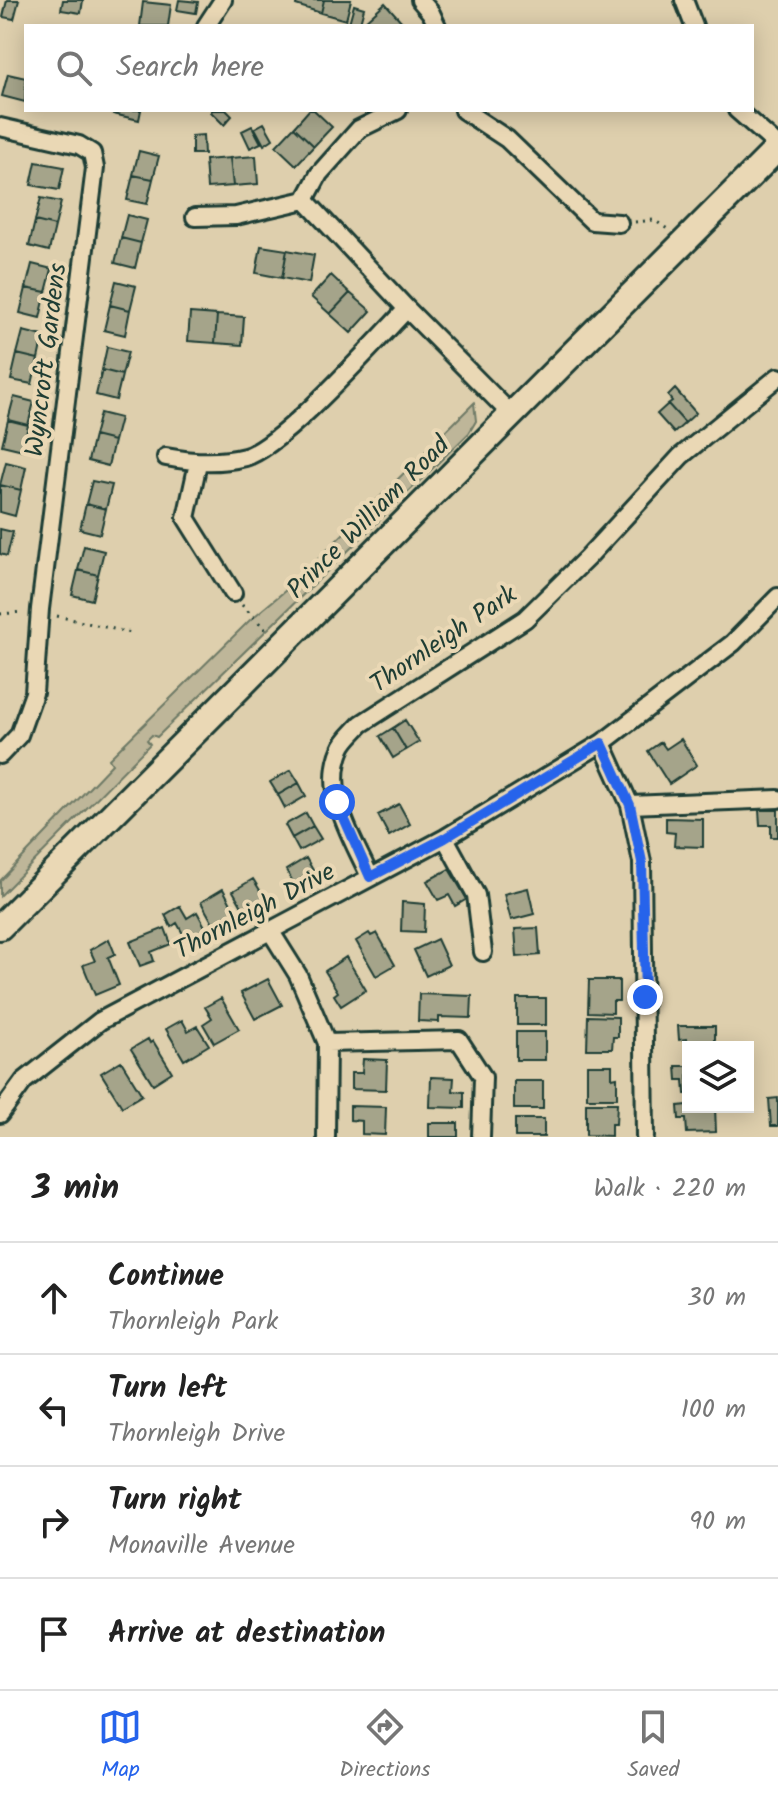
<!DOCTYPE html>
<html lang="en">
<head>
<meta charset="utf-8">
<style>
  body { margin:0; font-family:Kalam,sans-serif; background:#f2f2f2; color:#222 }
  .controls { position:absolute; right:24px; bottom:24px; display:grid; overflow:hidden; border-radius:0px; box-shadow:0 4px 20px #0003 }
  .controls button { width:72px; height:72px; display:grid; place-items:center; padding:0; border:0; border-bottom:2px solid #e0e0e0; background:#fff; color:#222; font:40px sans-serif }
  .stop { position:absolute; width:24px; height:24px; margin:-18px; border:6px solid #2563eb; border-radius:50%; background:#fff }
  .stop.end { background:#2563eb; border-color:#fff; box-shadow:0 2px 8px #0008 }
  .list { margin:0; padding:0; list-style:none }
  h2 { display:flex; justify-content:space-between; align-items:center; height:104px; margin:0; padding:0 32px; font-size:34px }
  h2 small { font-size:26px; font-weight:400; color:#767676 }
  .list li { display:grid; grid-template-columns:52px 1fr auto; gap:24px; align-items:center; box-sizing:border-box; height:112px; padding:0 32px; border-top:2px solid #e0e0e0 }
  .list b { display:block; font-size:30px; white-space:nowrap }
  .list p { margin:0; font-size:26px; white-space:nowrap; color:#767676 }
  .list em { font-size:26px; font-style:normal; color:#767676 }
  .icon { flex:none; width:44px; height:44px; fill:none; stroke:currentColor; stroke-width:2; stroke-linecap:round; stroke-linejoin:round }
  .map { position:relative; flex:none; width:778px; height:1137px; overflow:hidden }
  .search { position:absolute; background:#fff; box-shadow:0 4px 20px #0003; left:24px; right:24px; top:24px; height:88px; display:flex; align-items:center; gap:20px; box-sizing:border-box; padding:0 28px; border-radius:0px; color:#767676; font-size:30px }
  .sheet { height:552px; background:#fff }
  nav { display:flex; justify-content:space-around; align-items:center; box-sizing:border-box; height:112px; border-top:2px solid #e0e0e0; background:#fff; font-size:22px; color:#767676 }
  nav a { display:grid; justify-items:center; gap:4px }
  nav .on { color:#2563eb }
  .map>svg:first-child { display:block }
</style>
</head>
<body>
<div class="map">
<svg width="778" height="1137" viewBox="0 0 778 1137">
  <rect width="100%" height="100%" fill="#decfad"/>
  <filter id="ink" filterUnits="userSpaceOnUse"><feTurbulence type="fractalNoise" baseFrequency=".0125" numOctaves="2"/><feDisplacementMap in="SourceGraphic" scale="16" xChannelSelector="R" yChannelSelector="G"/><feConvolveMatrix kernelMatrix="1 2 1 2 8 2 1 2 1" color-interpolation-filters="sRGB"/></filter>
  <g filter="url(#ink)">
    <path fill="#beb699" stroke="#6e7a66" stroke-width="2" d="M474,403L476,421L469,433L157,737L152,735L147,740L150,744L0,896V881L112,764L109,759L250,620L292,585Z"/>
    <path fill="#a5a48a" stroke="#1f3d34" stroke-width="2" d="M7,0H19L14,19L3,17Z
      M63,0H83L81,13L61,10Z
      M179,0L198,2L196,13L177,10Z
      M297,0H324L321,13L296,5Z
      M324,0H351L346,20L321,13Z
      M143,2L171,5L168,26H140Z
      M385,3L403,23L400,26H366L363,23Z
      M354,5L364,8L359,26L349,23Z
      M8,74L26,78L25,102L2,96Z
      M114,110H141L139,120L113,114Z
      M212,110H226L232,116L224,125L211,112Z
      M309,110H314L332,127L314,146L294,127Z
      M264,123L273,139L264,145L255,128Z
      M252,126L261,143L250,148L242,131Z
      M294,127L314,146L296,165L276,146Z
      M203,135L204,154H192V136Z
      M139,151L159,156L153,179L133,175Z
      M256,156L258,184L233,186L230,158Z
      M230,158L233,186L207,188L205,160Z
      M36,162L64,167L59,190L31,185Z
      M133,175L153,179L147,204L127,200Z
      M41,198L61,202L55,226L35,221Z
      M127,215L147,220L141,243L121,238Z
      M35,221L55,226L49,251L29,246Z
      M121,238L141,243L135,268L115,263Z
      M261,246L287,250L282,278L256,273Z
      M287,250L314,255L309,283L282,278Z
      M32,264L52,269L46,292L26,288Z
      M331,275L350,293L330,314L311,297Z
      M116,281L136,286L130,310L110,305Z
      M26,288L46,292L40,318L20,313Z
      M350,293L371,311L351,333L330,314Z
      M110,305L130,310L125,335L104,330Z
      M190,313L217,315L215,343L188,341Z
      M217,315L244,317L242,345L215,343Z
      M23,331L43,336L38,359L17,354Z
      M107,347L128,352L122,375L102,370Z
      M17,354L38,359L32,384L11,380Z
      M102,370L122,375L116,400L96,395Z
      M675,389L696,413L685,423L668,404L672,401L668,396Z
      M14,397L34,402L28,425L8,420Z
      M668,404L685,423L674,433L657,414Z
      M100,413L120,418L114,441L94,436Z
      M8,420L28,425L23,450L2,445Z
      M94,436L114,441L108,466L88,461Z
      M6,462L26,467L21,490L0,485Z
      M92,481L112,485L106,509L86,504Z
      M0,485L21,490L15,516L0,512Z
      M86,504L106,509L100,534L80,529Z
      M0,529L13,532L7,556L0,554Z
      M84,546L104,551L98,575L78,570Z
      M78,570L98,575L92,600L72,595Z
      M405,720L419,742L406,750L393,728Z
      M393,728L406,750L393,758L380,736Z
      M681,739L697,765L669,784L648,751L661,742L666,749Z
      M291,770L299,783L278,795L270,782Z
      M299,783L306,796L285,808L278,795Z
      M399,804L410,824L389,836L378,815Z
      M759,810H778V837H771V825H760Z
      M306,813L313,826L292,838L285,825Z
      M666,818L703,819V847L674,846L675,833L666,832Z
      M313,826L321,839L299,851L292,838Z
      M306,858L318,879L298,890L286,870Z
      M449,869L467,899L455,906L449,895L438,900L427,881Z
      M253,879L266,900L245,912L233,891Z
      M528,888L534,914L511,920L504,894Z
      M223,889L238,917L216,929L201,902Z
      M402,902L425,904L424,932L401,931Z
      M180,906L187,918L197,912L208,932L188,943L177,923L171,927L165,915Z
      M165,928L171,944L151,952L154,961L140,966L130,942Z
      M538,928L540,955L517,957L515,929Z
      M369,933L371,936L377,933L395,965L376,976L356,941Z
      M109,939L115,954L108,957L119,985L95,995L83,965L95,961L90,950Z
      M437,939L449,965L426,976L414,950Z
      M346,957L366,990L341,1006L334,995L338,992L325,971Z
      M268,979L282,1005L255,1019L241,993Z
      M589,980H619V1001H613V1013L588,1012Z
      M419,994L472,996L471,1018L439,1017V1022L418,1021Z
      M221,998L239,1029L214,1043L203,1024L212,1018L205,1007Z
      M517,998H546V1025H517Z
      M588,1016L618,1017V1037H613L612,1049H587Z
      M182,1020L188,1031L197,1026L209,1045L184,1060L166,1029Z
      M678,1026H715V1047H688L687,1053V1039L679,1040Z
      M516,1032H545V1060H516Z
      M148,1039L150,1043L153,1041L172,1072L153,1084L131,1049Z
      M363,1059L387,1060L386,1090L351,1089V1073H362Z
      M121,1061L142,1095L122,1107L101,1073Z
      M587,1065H612V1078L617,1077V1098H587Z
      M676,1066H688V1094H685L684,1080H677Z
      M431,1077L454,1078L453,1091L464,1092V1108L430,1107Z
      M514,1081H543V1109H514Z
      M778,1098V1126H771L769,1099Z
      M586,1103H617L616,1124H611V1136L586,1135Z
      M688,1105L715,1107L716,1132L687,1133L686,1119H679L678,1106Z
      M350,1106L386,1107L385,1135L362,1134V1121L350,1120Z
      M515,1119H544V1137H515Z
      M429,1123H458V1137H429Z"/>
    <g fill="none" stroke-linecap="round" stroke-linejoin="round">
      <defs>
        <path id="minor" d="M420,0L431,13L437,26
          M684,0L694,26
          M206,26L223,0
          M463,110L507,139L592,221L619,223
          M737,110L778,146
          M0,127L79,145L92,153L95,168L40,609L34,693L19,735L0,755
          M305,200L407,309L512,415
          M195,217L236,216L305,200L319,174L359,129L398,110
          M166,457C192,462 218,464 245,457C281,448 376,341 407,309
          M198,463L186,518L233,593
          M602,743L630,805L642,862L645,1137
          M630,805L778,799
          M445,838L476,895L483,952
          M370,877C353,838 322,793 341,749C344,740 354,732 361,724L525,619L587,558L681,456L778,377
          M271,932L298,975L327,1043L326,1137
          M327,1043L459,1040L483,1077L481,1137
          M0,1114L24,1081L100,1021L445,838L602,743L733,643L778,597"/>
        <path id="primary" d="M0,927L778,148"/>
      </defs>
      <use href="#minor" stroke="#1f3d34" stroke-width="22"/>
      <use href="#primary" stroke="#1f3d34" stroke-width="30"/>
      <path stroke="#1f3d34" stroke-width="3" stroke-dasharray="2 6" stroke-linecap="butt" d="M635,222L654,220L669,230
        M242,605L268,632
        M0,614L23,612
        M57,616L131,633"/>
      <use href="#minor" stroke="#ead8b5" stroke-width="16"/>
      <use href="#primary" stroke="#ead8b5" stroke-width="24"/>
    </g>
  </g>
  <g fill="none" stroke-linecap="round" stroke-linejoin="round" filter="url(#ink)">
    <path stroke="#2563eb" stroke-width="10" d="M337,802L370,877L445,838L602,743L630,805L642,862L645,997"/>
  </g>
  <g text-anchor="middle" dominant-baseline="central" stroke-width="8" stroke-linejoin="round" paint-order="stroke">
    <g font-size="26" fill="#1f3d34" stroke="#ead8b5">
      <text transform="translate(47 360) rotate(-83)">Wyncroft Gardens</text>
      <text transform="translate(369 518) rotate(-45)">Prince William Road</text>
      <text transform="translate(444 640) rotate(-34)">Thornleigh Park</text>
      <text transform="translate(255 912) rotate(-28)">Thornleigh Drive</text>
    </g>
  </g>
</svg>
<div class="controls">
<button><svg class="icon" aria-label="layers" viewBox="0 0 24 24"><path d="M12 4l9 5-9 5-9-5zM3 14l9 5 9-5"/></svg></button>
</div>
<div class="stop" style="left:337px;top:802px"></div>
<div class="stop end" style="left:645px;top:997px"></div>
<div class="search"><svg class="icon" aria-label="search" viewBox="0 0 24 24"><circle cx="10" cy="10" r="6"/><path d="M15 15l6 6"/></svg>Search here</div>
</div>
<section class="sheet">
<h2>3 min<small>Walk · 220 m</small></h2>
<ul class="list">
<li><svg class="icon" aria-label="ahead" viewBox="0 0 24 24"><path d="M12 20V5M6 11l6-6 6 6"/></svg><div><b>Continue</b><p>Thornleigh Park</p></div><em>30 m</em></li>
<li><svg class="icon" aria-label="left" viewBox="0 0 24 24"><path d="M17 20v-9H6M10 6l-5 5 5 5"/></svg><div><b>Turn left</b><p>Thornleigh Drive</p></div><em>100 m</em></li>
<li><svg class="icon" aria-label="right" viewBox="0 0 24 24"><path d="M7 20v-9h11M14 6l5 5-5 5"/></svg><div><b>Turn right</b><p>Monaville Avenue</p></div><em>90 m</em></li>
<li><svg class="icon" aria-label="arrive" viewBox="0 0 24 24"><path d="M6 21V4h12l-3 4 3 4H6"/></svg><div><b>Arrive at destination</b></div></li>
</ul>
</section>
<nav>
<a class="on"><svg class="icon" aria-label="map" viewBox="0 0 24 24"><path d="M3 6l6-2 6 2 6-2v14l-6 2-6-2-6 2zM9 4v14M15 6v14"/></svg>Map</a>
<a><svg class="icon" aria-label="directions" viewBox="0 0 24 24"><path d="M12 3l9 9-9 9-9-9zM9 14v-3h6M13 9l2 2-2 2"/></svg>Directions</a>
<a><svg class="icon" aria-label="saved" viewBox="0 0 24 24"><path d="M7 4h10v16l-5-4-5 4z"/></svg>Saved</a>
</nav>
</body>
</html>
